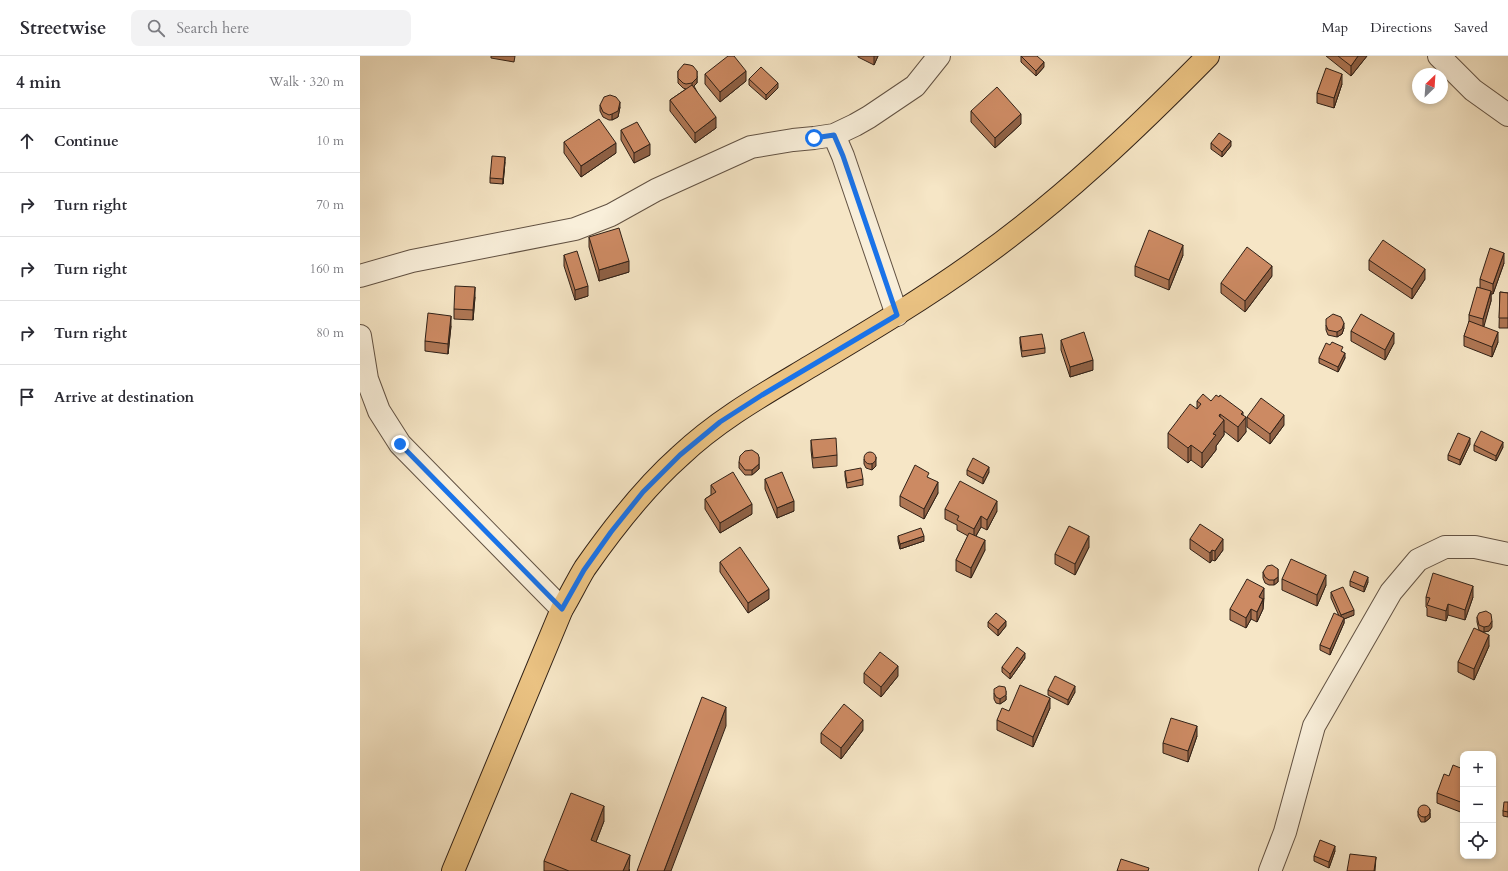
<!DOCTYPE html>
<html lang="en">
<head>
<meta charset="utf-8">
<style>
  body { margin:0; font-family:Cardo,serif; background:#f2f2f3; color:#2b2b33 }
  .controls { position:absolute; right:12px; bottom:12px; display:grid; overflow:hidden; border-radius:8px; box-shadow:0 2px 6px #0003 }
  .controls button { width:36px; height:36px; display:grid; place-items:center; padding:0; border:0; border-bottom:1px solid #e1e1e2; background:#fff; color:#2b2b33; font:20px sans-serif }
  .compass { position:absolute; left:1052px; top:12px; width:36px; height:36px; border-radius:50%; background:#fff; box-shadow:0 2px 6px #0003; rotate:25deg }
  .stop { position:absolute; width:12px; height:12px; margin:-9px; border:3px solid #1a73e8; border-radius:50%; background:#fff }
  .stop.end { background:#1a73e8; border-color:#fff; box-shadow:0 1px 4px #0008 }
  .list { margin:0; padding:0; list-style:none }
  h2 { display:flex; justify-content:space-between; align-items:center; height:52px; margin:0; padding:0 16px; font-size:17px }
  h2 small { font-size:13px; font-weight:400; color:#7c7c81 }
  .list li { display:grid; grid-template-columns:26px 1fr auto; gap:12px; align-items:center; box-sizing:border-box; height:64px; padding:0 16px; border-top:1px solid #e1e1e2 }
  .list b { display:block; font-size:15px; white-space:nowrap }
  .list em { font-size:13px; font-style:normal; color:#7c7c81 }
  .icon { flex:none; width:22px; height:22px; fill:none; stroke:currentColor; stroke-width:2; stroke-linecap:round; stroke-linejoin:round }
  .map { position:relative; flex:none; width:1148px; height:815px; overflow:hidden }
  header { display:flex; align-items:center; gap:24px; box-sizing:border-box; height:56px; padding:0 20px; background:#fff; border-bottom:1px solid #e1e1e2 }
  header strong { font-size:19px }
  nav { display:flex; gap:22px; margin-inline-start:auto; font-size:14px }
  .search { width:280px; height:36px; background:#f2f2f3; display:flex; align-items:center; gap:10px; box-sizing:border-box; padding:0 14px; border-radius:8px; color:#7c7c81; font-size:15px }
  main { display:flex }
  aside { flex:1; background:#fff }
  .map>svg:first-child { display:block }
</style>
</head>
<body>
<header>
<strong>Streetwise</strong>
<div class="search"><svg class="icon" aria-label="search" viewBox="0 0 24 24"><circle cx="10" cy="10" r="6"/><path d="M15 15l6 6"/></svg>Search here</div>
<nav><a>Map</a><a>Directions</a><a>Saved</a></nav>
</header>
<main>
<aside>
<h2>4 min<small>Walk · 320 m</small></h2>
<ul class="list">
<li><svg class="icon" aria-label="ahead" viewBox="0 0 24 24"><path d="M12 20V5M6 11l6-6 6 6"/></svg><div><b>Continue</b></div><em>10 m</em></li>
<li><svg class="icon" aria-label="right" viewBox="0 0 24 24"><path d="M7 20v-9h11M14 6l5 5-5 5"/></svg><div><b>Turn right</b></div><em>70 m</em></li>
<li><svg class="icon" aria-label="right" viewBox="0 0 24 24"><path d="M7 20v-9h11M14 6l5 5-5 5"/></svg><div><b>Turn right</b></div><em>160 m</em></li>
<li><svg class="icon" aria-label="right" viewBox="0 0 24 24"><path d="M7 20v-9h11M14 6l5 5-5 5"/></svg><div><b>Turn right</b></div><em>80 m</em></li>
<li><svg class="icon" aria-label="arrive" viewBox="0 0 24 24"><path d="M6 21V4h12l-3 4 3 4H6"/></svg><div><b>Arrive at destination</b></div></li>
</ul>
</aside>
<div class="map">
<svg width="1148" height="815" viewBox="0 0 1148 815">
  <rect width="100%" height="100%" fill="#f6e6c6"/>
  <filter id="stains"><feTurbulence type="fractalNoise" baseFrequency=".005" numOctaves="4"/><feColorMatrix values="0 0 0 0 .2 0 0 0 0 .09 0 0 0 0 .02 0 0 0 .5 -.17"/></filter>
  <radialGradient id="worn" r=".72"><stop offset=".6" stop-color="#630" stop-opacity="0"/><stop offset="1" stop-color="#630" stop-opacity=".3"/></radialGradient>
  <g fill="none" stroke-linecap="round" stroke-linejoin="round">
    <defs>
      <path id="minor" d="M1079,0L1113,34L1148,59
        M0,220L52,205L215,173L251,159L296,134L391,91L433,84L454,82L474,79
        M537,259L483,100L474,79L495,69L509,61L555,30L579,0
        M910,815L925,776L954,670L1031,536L1058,504L1085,491H1115L1148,498"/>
      <path id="tertiary" d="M0,280L7,323L19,355L40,388L202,553"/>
      <path id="primary" d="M93,815L202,553C210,540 217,525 225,512C253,472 284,432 320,400C359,363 406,337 451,310C508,276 565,242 619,203C702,144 777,72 848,0"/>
    </defs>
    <use href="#minor" stroke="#625243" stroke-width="24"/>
    <use href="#tertiary" stroke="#625243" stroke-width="24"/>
    <use href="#primary" stroke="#302117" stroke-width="24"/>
    <use href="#minor" stroke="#f9efda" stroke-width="22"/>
    <use href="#tertiary" stroke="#f9efda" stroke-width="22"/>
    <use href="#primary" stroke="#ebc383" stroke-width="22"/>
  </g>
  <path fill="#af7755" stroke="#302117" d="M131,0H155L154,6L131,2Z
    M498,0H518L514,9L498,1Z
    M661,0L684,11L676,20L661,6Z
    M966,0H1007L991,20Z
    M318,15L337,20V27L334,30L356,72L335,87L310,55V44L326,33L323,32L318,27Z
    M345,18L386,25L360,46L345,28Z
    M389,23L418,32L406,44L389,29Z
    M982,28L974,52L957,47V37Z
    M240,49L260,51L258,61L252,64H249L243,61L240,55Z
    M611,55L661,68L635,92L611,66Z
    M261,74L290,99L274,107L261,84Z
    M204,86L256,97L221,121L204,97Z
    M851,87L871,90L862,101L851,93Z
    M145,106L143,128L130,127V122Z
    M229,181L269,216L239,225L229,191Z
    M204,199L228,240L215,244L204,210Z
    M823,199L809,234L775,220V210Z
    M1009,204L1065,223L1052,243L1009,214Z
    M1144,207L1133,238H1131V245L1123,271L1138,286L1132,301L1104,290V280L1109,268V259L1120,232V223Z
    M912,220L885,256L861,237V227Z
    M1140,236L1148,237V272H1139Z
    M115,241L113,264L94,263V253Z
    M966,269L984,272L982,278L977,281L968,279L966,274Z
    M91,270L88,298L65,295V285Z
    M991,275L1034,287L1025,304L991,285Z
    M660,281L685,292V297L662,301L660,287Z
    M701,284L733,314L710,321L701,294Z
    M983,296L985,302L978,316L959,307V302Z
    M837,345H851L883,359L886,376L878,386L864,375V379L856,390V394L842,412L831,404L828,407L808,392V377L837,353Z
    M887,361L924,369L910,388L887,371Z
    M451,384L477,399V410L453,412L451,394Z
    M1110,388L1100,409L1088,404V399Z
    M1114,389L1143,391L1136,405L1114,395Z
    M399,401V413L392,419H385L379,412V406Z
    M504,403L516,410L512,414L506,412L504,408Z
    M607,414L629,416L623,428L607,419Z
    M485,415L503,423V429L487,432L485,420Z
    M569,422L578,437L564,463L540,450V440Z
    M405,423L434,455L417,462L405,433Z
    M351,429L392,458L360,477L345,453V443L351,439Z
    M585,453L637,455L627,474L621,471L616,480L625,494L611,522L596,515V504L608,480L597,474V469L585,463Z
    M538,480L564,485L540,493L538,485Z
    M830,483L863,494L855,505L852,504L850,507L830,493Z
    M729,491L715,519L695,508V498Z
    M360,506L409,543L388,557L360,516Z
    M918,513V526L914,529H909L905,527L903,522V516Z
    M922,523L966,529L957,550L922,534Z
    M990,525L1008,526L1004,536L990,530Z
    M971,536L994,559L984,563V567L970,599L960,594V589L979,560L971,542Z
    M1066,541H1113L1105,564L1088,559L1086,565L1067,560V552L1066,551Z
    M904,542L903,553L897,566L891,563L886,572L870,564V553Z
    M1117,561L1132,571L1129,575L1124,576L1119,574L1129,590L1114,624L1098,616V606L1119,574L1117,566Z
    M628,566L646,570L638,580L628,571Z
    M665,602L650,623L642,616V611Z
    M504,617L538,620L521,641L504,627Z
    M688,634L715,636L708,649L688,639Z
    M634,637L646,640V644L640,648L636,647L634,643Z
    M690,652L673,691L637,674V664L649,655Z
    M503,674L481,703L461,687V677Z
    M837,680L828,706L803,697V687Z
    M1103,713V757L1077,747V737Z
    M1148,746V761L1143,760V755Z
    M1070,753V762L1065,766H1061L1058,760V755Z
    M244,765L236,786L270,814L269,815H184V805Z
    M975,795L969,812L954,805V800Z"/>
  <path fill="#8f6145" stroke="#302117" d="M514,0H518L514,9Z
    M998,0H1007L991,20V10Z
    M684,6V11L676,20V15Z
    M337,15V27L332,32V27Z
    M386,15V25L360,46V36Z
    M982,18V28L974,52V42Z
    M418,27V32L406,44V39Z
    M260,46V51L258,61L252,64V58Z
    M661,58V68L635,92V82Z
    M356,61V72L335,87V77Z
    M871,85V90L862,101V96Z
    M256,87V97L221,121V110Z
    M290,88V99L274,107V97Z
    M145,101V106L143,128V123Z
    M823,189V199L809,234V224Z
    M1144,197V207L1133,238V228Z
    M269,205V216L239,225V214Z
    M912,210V220L885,256V245Z
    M1065,213V223L1052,243V233Z
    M228,230V240L215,244V234Z
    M115,231V241L113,264V254Z
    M1131,235V245L1123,274V263Z
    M91,260V270L88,298V288Z
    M984,267V272L982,278L977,281V276Z
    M1138,276V286L1132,301V291Z
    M1034,277V287L1025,304V294Z
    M985,297V302L978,316V311Z
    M733,304V314L710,321V311Z
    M883,356V365L886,361V376L878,386V371L881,358Z
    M860,358V368L864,364V379L856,390V394L842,412V397L853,378L859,360Z
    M924,359V369L910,388V378Z
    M1110,382V388L1100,409V404Z
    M1143,386V391L1136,405V400Z
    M831,389V404L828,407V392Z
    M516,401V410L512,414V408Z
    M399,408V413L392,419V414Z
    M629,411V416L623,428V422Z
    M578,426V437L564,463V453Z
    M434,445V455L417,462V452Z
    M637,445V455L627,474V464Z
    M392,448V458L360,477V467Z
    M621,460V471L614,483V473Z
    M564,480V485L540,493V488Z
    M729,480V491L715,519V508Z
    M863,483V494L855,505V495Z
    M625,484V494L611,522V512Z
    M852,494V504L850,507V497Z
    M966,519V529L957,550V539Z
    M918,521V526L914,529V524Z
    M1008,521V526L1004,536V531Z
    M1113,530V541L1105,564V554Z
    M904,532V542L899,551V541Z
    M409,533V543L388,557V547Z
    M903,543V553L897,566V556Z
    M1088,548V559L1086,565V555Z
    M891,553V563L886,572V562Z
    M994,554V559L984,563V567L970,599V593L981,565V559Z
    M646,565V570L638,580V574Z
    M1132,565V571L1129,575L1124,576V571Z
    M1129,579V590L1114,624V613Z
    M665,597V602L650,623V618Z
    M538,610V620L521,641V631Z
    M715,630V636L708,649V644Z
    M646,635V644L640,648V643Z
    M690,642V652L673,691V681Z
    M366,651V670L311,815H304Z
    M503,664V674L481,703V692Z
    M837,670V680L828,706V695Z
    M244,750V765L231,799V784Z
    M1070,757V762L1065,766V761Z
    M975,790V795L969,812V806Z
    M270,799L269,815H263Z
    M1016,801L1015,815H1014Z"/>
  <path fill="#cc8a63" stroke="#302117" d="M368,0H374L386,15L360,36L345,18Z
    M661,0H677L684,6L676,15Z
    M978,0H998L991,10Z
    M324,8L330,9L333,10L337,15V22L332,27L326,28L323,27L318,22V15Z
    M401,11L418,27L406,39L389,23Z
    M966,12L982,18L974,42L957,37Z
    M332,29L356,61L335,77L310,44Z
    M637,31L661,58L635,82L611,55Z
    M250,39L256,41L260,46L258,55L252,58L249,59L243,56L240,49L244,41Z
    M239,63L256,87L221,110L204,86Z
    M277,66L290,88L274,97L261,74Z
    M859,77L871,85L862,96L851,87Z
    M132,100L145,101L143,123L130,122Z
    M259,172L269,205L239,214L229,181Z
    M789,174L823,189L809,224L775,210Z
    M1023,184L1065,213L1052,233L1009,204Z
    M887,191L912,210L885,245L861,227Z
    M1130,192L1144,197L1133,228L1120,223Z
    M217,195L228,230L215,234L204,199Z
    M95,230L115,231L113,254L94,253Z
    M1117,231L1131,235L1123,263L1109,259Z
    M1140,236L1148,237V262H1139Z
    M68,257L91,260L88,288L65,285Z
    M973,258L981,261L984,267L982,273L977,276L968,274L966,269V263Z
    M1001,258L1034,277L1025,294L991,275Z
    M1109,265L1138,276L1132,291L1104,280Z
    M724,276L733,304L710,311L701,284Z
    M682,278L685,292L662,295L660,281Z
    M972,286L983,291L981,295L985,297L978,311L959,302L966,287L970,289Z
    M843,338L851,345L856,339L859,341L860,339L883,356L881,358L886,361L878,371L860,358L859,360L864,364L853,378L856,379L842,397L831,389L828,392L808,377L830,348L837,353L841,348L837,345Z
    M901,342L924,359L910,378L887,361Z
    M1121,375L1143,386L1136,400L1114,389Z
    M1098,377L1110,382L1100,404L1088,399Z
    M476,382L477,399L453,402L451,384Z
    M392,394L398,398L399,401V408L392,414H385L379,406L380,400L385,395Z
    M504 402a6 6 0 1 1 12 0a6 6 0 1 1-12 0Z
    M613,402L629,411L623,422L607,414Z
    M555,409L569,417L567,421L578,426L564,453L540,440Z
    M501,412L503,423L487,427L485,415Z
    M373,416L392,448L360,467L345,443L356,436L351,429Z
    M422,416L434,445L417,452L405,423Z
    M600,425L637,445L627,464L621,460L614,473L597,464L599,460L585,453Z
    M840,468L863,483L855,495L852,494L850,497L830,483Z
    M709,470L729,480L715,508L695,498Z
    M561,472L564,480L540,488L538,480Z
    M609,477L625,484L611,512L596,504Z
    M380,491L409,533L388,547L360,506Z
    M931,503L966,519L957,539L922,523Z
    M912,509L918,513V521L914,524H909L905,521L903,516L907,510Z
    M994,515L1008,521L1004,531L990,525Z
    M1073,517L1113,530L1105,554L1088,548L1086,555L1067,549L1070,542L1066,541Z
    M887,523L904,532L899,541L903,543L897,556L891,553L886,562L870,553Z
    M983,531L994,554L981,559L971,536Z
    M1126,555L1131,558L1132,565L1129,570L1124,571L1119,569L1117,561L1119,557Z
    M636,557L646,565L638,574L628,566Z
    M974,557L984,562L970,593L960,589Z
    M1114,572L1129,579L1114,613L1098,606Z
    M657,591L665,597L650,618L642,611Z
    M520,596L538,610L521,631L504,617Z
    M695,620L715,630L708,644L688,634Z
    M660,629L690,642L673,681L637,664L642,652L649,655Z
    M639,630L645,631L646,635V639L640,643L636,641L634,637V633Z
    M342,641L366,651L304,815H277Z
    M484,648L503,664L481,692L461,677Z
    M811,662L837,670L828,695L803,687Z
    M1093,709L1103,713V747L1077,737L1084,718L1089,720Z
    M211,737L244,750L231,784L270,799L263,815H209L184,805Z
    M1144,746H1148V756L1143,755Z
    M1058 755a6 6 0 1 1 12 0a6 6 0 1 1-12 0Z
    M960,784L975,790L969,806L954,800Z
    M990,798L1016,801L1014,815H987Z
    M761,803L789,812L788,815H757Z"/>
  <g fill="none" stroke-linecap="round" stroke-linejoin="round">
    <path stroke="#1a73e8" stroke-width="5" d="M40,388L202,553L224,514L251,476L283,436L320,399L360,366L402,339L537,259L483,100L474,79L454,82"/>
  </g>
  <rect width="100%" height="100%" filter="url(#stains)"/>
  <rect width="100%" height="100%" fill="url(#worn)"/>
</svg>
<div class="controls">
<button>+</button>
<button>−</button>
<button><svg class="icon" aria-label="locate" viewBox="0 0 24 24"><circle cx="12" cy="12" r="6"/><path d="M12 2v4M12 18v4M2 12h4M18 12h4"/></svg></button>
</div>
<svg class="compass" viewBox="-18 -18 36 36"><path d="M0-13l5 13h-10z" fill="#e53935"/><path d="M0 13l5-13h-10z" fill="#7c7c81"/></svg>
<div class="stop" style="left:454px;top:82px"></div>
<div class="stop end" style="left:40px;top:388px"></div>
</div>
</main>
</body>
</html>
